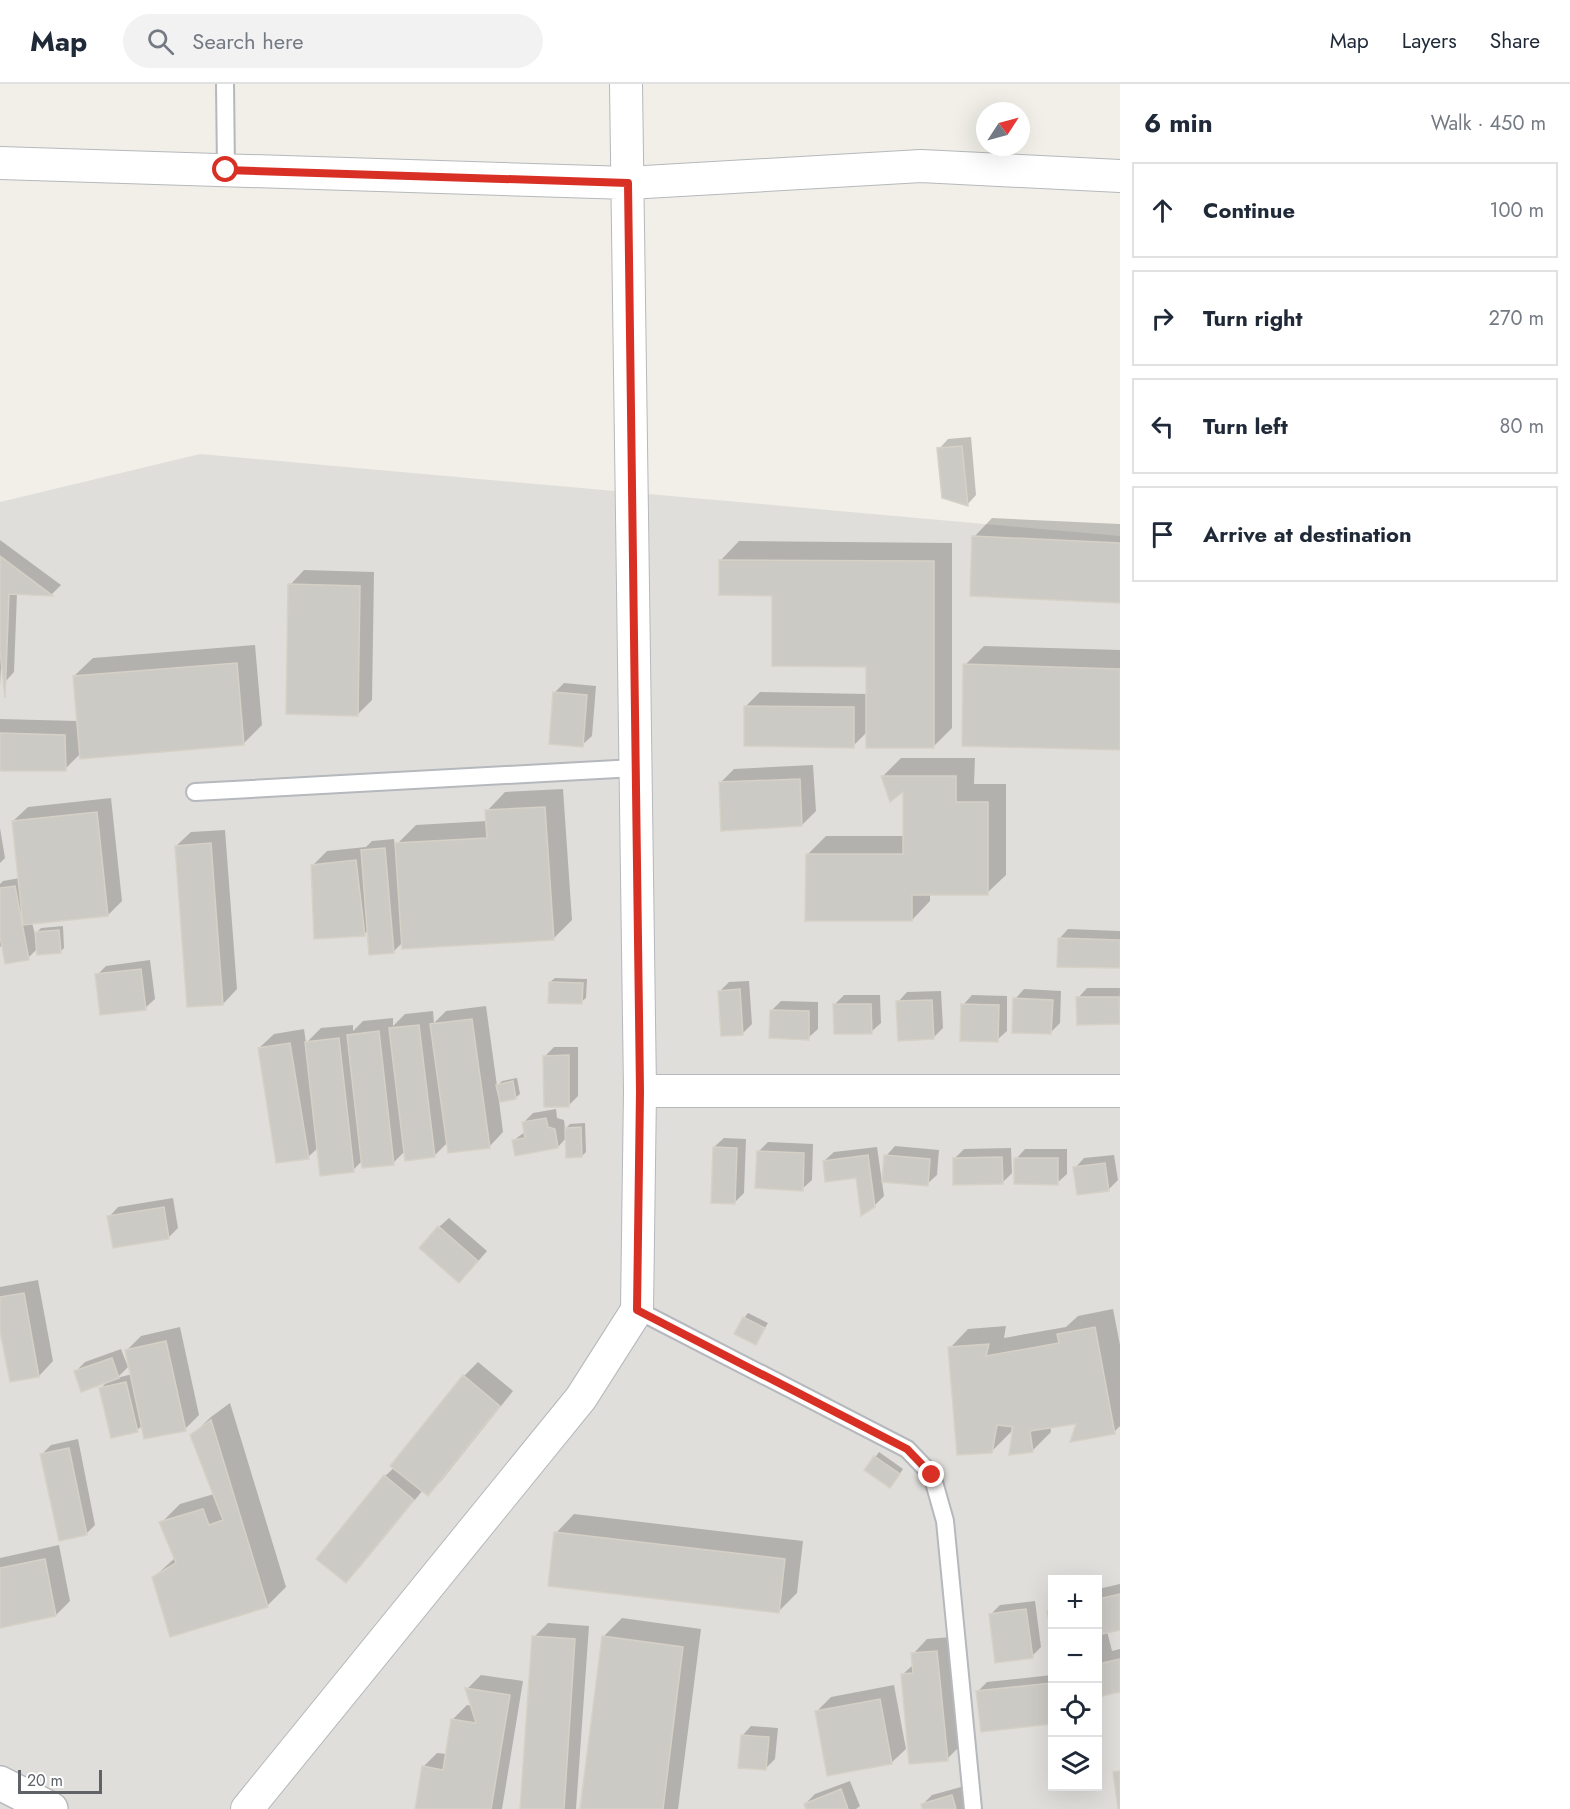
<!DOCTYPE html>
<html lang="en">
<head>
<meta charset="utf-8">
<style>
  body { margin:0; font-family:Jost,sans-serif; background:#f2f2f3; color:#1f2937 }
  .controls { position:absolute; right:18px; bottom:18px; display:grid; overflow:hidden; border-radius:0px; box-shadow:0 6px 24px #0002 }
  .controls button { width:54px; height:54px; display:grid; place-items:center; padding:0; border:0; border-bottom:2px solid #e0e1e3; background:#fff; color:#1f2937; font:30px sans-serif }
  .compass { position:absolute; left:976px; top:18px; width:54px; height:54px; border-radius:50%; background:#fff; box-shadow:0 6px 24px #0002; rotate:54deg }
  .scale { position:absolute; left:18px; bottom:15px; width:84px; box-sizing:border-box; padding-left:6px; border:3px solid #5f6368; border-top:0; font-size:16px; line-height:21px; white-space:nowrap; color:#5f6368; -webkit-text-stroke:4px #fff; paint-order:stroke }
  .stop { position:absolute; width:18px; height:18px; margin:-14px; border:4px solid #d93025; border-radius:50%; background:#fff }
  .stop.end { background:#d93025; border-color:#fff; box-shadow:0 2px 6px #0008 }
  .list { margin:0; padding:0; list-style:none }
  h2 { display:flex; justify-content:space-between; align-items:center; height:78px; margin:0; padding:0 24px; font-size:26px }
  h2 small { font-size:20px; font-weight:400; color:#747a83 }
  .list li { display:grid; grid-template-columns:39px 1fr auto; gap:18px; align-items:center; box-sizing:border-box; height:96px; margin:0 12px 12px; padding:0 12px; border:2px solid #e0e1e3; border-radius:0px }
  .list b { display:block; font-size:22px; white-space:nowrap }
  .list em { font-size:20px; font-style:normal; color:#747a83 }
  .icon { flex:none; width:33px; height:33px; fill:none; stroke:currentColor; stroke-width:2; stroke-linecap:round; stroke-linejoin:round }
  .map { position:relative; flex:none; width:1120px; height:1725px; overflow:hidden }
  header { display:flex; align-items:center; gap:36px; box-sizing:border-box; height:84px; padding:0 30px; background:#fff; border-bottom:2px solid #e0e1e3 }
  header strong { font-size:28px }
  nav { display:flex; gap:33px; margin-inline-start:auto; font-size:21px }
  .search { width:420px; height:54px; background:#f2f2f3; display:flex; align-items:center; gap:15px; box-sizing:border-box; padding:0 21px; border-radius:33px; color:#747a83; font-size:22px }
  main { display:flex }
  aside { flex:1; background:#fff }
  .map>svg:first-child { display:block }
</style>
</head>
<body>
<header>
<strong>Map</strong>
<div class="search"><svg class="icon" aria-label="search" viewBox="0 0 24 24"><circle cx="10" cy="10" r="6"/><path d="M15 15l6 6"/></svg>Search here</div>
<nav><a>Map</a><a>Layers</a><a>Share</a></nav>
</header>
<main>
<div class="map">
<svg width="1120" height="1725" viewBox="0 0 1120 1725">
  <rect width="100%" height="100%" fill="#f1efe8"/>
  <path fill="#e0deda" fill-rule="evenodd" d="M200,370L1120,452V1725H0V418ZM1052,1496H1098V1702H1052Z"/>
  <path fill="#0003" d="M971,353L976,411L967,421L939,365L948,355Z
    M992,434L1120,440V518L972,510L974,453Z
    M0,456L61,501L52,510L17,509L14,588L5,598L3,583H1L0,602Z
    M739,457L952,459V644L933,663L867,648L853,662L746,622L760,608L867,610V582L774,510L721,476Z
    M304,486L374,488L372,616L358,630L290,501Z
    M255,561L262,641L243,660L81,669L65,685L0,686V635L78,637L74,592L93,574Z
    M984,562L1120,566V665L963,660L965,581Z
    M564,599L596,602L592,652L582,661L554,609Z
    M901,674H975L974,700H1006V791L987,809H930V817L912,836L807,771L826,752H905V705L883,692Z
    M813,681L816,727L802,741L720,699L734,685Z
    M563,705L572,836L553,855L403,858L393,868L369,846L364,850L313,781L327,767L366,763L372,757L394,755L395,762L416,741L487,737V727L505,708Z
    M111,714L122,817L108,831L32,839L35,850L41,844L63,842L64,864L60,868L38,864L28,874L3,860L0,863V800L3,797L20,794L13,737L28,723Z
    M0,744L5,774L0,779Z
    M225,746L237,905L223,920L176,762L191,748Z
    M1068,845L1120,847V883L1058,881L1059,855Z
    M150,876L155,915L145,924L97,891L106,882Z
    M555,894L587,895L586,914L581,918L550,898Z
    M749,897L752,940L742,950L720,907L729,898Z
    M1087,904H1120L1119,939L1078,914Z
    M1024,905L1061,907L1060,939L1050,949L1015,915Z
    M941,907L943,944L933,954L898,918L907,908Z
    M844,911H880L881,939L871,948L835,920Z
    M972,911L1007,912V947L997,956L963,921Z
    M781,917L818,918V945L808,954L771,927Z
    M486,922L497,1002L502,997L517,994L520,1010L515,1014L499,1017L503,1048L489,1063L448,1058L434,1072L405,1067L393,1079L363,1076L353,1086L319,1063L308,1073L259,964L274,950L304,945L306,959L321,944L353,941V947L363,937L393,934V942L405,930L433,927L434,939L446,927Z
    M554,963H578V1012L569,1021L545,972Z
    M556,1025L557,1034L564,1036L565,1045L570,1040L585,1039L586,1068L582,1072L566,1054L558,1063L514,1056L526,1047L524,1038L533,1029Z
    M724,1054L746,1055L744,1109L735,1118L714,1063Z
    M768,1058L813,1060L812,1096L802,1105L758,1068Z
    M895,1062L939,1066L937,1091L927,1100L886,1072Z
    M877,1063L884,1112L874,1122L857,1092L824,1077L834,1068Z
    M1011,1064L1012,1089L1002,1099L954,1075L964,1065Z
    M1025,1065H1067V1090L1057,1099L1016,1075Z
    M1114,1071L1118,1096L1108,1106L1075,1084L1084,1074Z
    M173,1114L178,1144L169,1153L109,1133L118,1123Z
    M449,1134L487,1167L469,1188L439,1143Z
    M38,1196L53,1277L39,1292L0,1246V1203Z
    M1113,1225L1120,1261V1342L1114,1348L1078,1338L1050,1342L1051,1348L1033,1366L1015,1342H1012L1011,1348L992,1367L950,1264L968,1245L1006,1242L1004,1254L1066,1243L1078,1232Z
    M748,1229L768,1239L756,1259L744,1234Z
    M180,1243L199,1331L185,1345L143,1341L137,1346L100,1305L109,1296L75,1288L85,1278L121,1265L128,1283L117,1294L132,1290L127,1266L141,1252Z
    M478,1278L513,1307L442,1396L428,1410L423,1406L360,1483L346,1497L385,1392L395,1383L464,1292Z
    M230,1319L286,1503L267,1522L154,1493L176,1473L161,1439L180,1420L214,1410L192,1351L211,1333Z
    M78,1355L95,1441L86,1450L42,1370L51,1361Z
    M879,1368L903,1385L894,1398L866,1386Z
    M574,1430L803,1457L797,1509L779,1527L556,1449Z
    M59,1461L70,1517L56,1531L0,1542V1474Z
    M1120,1500V1544L1107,1547L1112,1567L1120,1565V1606L1098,1612V1505Z
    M1035,1517L1041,1563L1032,1572L990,1531L1000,1521Z
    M622,1534L701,1545L678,1725H581L603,1553Z
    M548,1539L589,1542L576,1725H522L534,1553Z
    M951,1553L961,1661L947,1675L902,1591L914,1580L913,1570L927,1555Z
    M481,1591L523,1597L502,1725H416L423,1683L437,1669L447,1670L453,1635L467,1621L472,1622L467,1605Z
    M1052,1591V1638L982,1646L977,1608L987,1598Z
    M894,1601L906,1665L891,1679L817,1627L831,1613Z
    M751,1642L778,1644L775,1675L766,1684L742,1652Z
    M850,1697L860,1722L856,1725H807L805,1720L815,1710Z
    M961,1703L968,1725H924L923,1720L932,1711Z"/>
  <path fill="#cccac5" stroke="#d6d1c6" stroke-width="1.5" d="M962,362L968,422L942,414L937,364Z
    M972,452L1120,459V519L970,512Z
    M0,472L53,512L9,510L5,614L0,567Z
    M719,476L934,477V664H866V583L772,582V512L719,511Z
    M288,500L360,502L358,632L286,630Z
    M237,579L244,661L80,675L73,592Z
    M963,580L1120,585V666L962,662Z
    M553,608L587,611L583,663L549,660Z
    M744,622L854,623V664L744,662Z
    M0,649L65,651L66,687H0Z
    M881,692H956V718H988V811H912V837H805L806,770H903V708L890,718Z
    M800,695L802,742L721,747L719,698Z
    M545,723L554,856L402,865L395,759L487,754L485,726Z
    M97,728L108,832L23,841L12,737Z
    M211,759L223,921L187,923L175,762Z
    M385,764L394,869L369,871L361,766Z
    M356,776L365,852L314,855L311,781Z
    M15,802L29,876L5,880L0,852V804Z
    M59,846L61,869L37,871L35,848Z
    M1058,854L1120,856V884L1057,883Z
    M141,885L146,926L100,931L95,890Z
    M549,898L583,899L582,920L548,919Z
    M740,905L743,951L721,952L718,907Z
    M1076,913H1119L1120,940L1077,941Z
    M1013,914L1053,916L1051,950L1012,949Z
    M932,916L934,955L898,957L896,917Z
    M833,920H871L872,950H834Z
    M961,920L999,921L998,958L960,957Z
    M770,926L809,927V956L769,954Z
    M472,935L490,1064L448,1069L430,940Z
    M419,941L435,1073L405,1077L389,944Z
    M379,947L394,1081L362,1084L347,951Z
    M339,954L354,1088L320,1092L305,958Z
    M290,959L309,1075L276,1079L258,964Z
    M569,971V1023H544L543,972Z
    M513,997L516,1015L500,1018L496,1001Z
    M546,1034L548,1043L555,1045L558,1064L515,1072L512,1056L525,1054L522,1038Z
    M581,1043L582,1073L566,1074L565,1044Z
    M713,1063L737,1064L735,1120L711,1119Z
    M757,1067L804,1069L803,1107L755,1104Z
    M868,1071L875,1123L861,1132L856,1094L825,1098L823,1077Z
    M884,1071L930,1075L928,1102L882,1098Z
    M1002,1073L1003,1100L953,1101V1074Z
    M1014,1074H1058V1101L1014,1100Z
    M1105,1079L1109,1107L1077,1111L1073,1083Z
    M164,1123L169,1155L113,1164L107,1132Z
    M438,1142L478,1177L459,1199L419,1164Z
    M24,1209L39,1293L10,1298L0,1247V1213Z
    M743,1233L765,1244L756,1261L734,1250Z
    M1095,1243L1115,1350L1070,1358L1076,1340L1030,1347L1033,1368L1009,1371L1013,1343L997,1341L992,1369L957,1371L948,1263L989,1260L986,1272L1059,1259L1057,1250Z
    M166,1257L186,1347L144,1355L125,1266Z
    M112,1274L119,1294L81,1308L74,1287Z
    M463,1291L500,1322L428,1412L390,1382Z
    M126,1298L138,1348L111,1354L99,1304Z
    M211,1336L268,1523L170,1553L152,1493L176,1479L159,1438L203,1425L209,1441L223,1436L190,1351Z
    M69,1364L87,1451L59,1457L40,1370Z
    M874,1372L900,1390L890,1404L864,1386Z
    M384,1391L414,1416L346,1499L316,1475Z
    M554,1448L785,1475L779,1529L548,1502Z
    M45,1475L56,1532L0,1544V1484Z
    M1120,1510V1546L1098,1551V1515Z
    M1026,1525L1033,1574L995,1579L989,1530Z
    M1052,1526V1550L1047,1527Z
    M532,1552L575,1555L564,1725H520Z
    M602,1552L683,1563L663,1725H580Z
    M937,1567L948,1677L909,1680L901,1590L913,1589L911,1569Z
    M1120,1575V1608L1098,1613V1578V1580Z
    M1052,1599V1640L981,1648L976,1607Z
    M465,1604L510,1611L491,1725H415L422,1682L443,1686L451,1635L476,1639Z
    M880,1615L892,1680L827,1692L815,1627Z
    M741,1651L769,1653L766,1686L738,1684Z
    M1120,1687V1725H1118L1113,1688Z
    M841,1705L848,1725H806L804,1720Z
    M952,1711L956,1725H922L921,1720Z"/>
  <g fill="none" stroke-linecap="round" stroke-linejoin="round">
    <defs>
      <path id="lane" d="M225,0L226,86
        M195,708L635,684
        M637,1226L907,1365L932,1391L945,1437L973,1725"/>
      <path id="street" d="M0,79L628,99L921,82L1120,92
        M640,1007H1120
        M247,1725L581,1314L637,1226L640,1007L626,0"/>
      <path id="secondary" d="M0,1699L51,1725"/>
    </defs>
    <use href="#lane" stroke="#b5b8bc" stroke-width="20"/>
    <use href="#street" stroke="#b5b8bc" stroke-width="34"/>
    <use href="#secondary" stroke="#b6babf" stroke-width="36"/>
    <use href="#lane" stroke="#fff" stroke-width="16"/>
    <use href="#street" stroke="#fff" stroke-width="32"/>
    <use href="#secondary" stroke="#fff" stroke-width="33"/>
  </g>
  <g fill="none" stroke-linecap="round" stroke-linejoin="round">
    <path stroke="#d93025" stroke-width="8" d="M226,86L628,99L640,1007L637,1226L907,1365L932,1391"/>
  </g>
</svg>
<div class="controls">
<button>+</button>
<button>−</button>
<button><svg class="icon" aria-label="locate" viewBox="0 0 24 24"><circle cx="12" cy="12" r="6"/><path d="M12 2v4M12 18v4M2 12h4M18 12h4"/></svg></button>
<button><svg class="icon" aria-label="layers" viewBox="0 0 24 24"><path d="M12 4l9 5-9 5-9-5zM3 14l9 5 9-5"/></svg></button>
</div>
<svg class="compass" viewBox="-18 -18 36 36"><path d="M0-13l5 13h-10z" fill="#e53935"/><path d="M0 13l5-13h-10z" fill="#747a83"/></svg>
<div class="scale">20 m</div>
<div class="stop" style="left:226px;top:86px"></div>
<div class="stop end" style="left:932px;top:1391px"></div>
</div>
<aside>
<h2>6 min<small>Walk · 450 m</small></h2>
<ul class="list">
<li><svg class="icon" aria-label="ahead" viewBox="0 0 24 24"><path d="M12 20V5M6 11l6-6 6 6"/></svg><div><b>Continue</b></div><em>100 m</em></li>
<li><svg class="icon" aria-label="right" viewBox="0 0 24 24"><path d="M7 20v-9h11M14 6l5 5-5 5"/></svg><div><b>Turn right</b></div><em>270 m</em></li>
<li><svg class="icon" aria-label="left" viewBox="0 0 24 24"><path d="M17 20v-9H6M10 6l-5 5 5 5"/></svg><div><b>Turn left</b></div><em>80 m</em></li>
<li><svg class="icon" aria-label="arrive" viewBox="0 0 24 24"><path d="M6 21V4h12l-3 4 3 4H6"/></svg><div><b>Arrive at destination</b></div></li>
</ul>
</aside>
</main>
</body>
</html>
